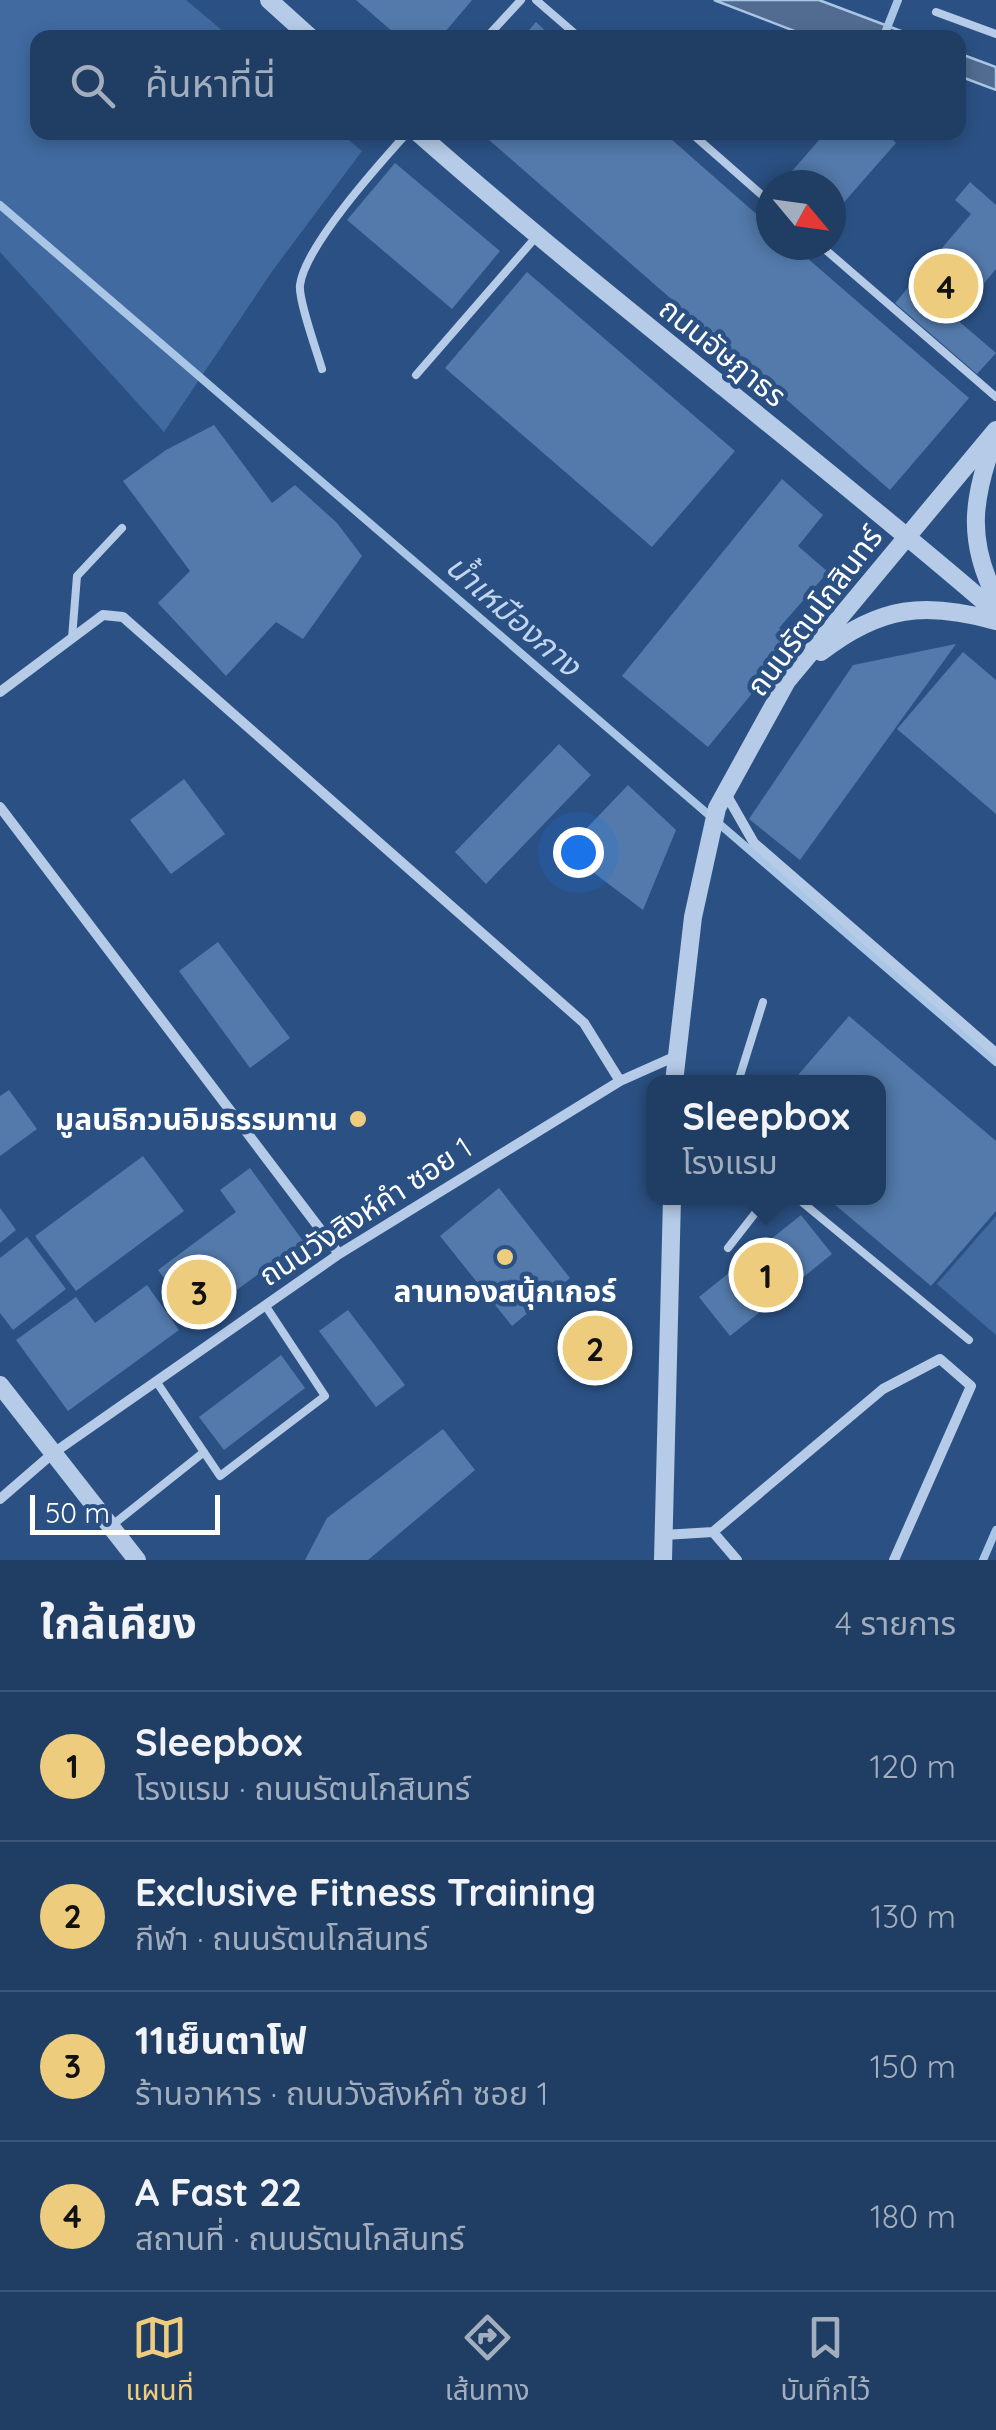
<!DOCTYPE html>
<html lang="th">
<head>
<meta charset="utf-8">
<style>
  body { margin:0; font-family:Quicksand,"Noto Sans Thai",sans-serif; background:#284469; color:#f1f3f6 }
  .compass { position:absolute; left:756px; top:170px; width:90px; height:90px; border-radius:50%; background:#203d63; box-shadow:0 5px 15px #0003; rotate:119deg }
  .scale { position:absolute; left:30px; bottom:25px; width:190px; box-sizing:border-box; padding-left:10px; border:5px solid #fff; border-top:0; font-size:28px; line-height:35px; white-space:nowrap; color:#fff; -webkit-text-stroke:8px #2b5184; paint-order:stroke }
  .you { position:absolute; left:578px; top:852px; width:35px; height:35px; margin:-25px; border:8px solid #fff; border-radius:50%; background:#1a73e8; box-shadow:0 0 0 15px #1a73e833 }
  .badge { display:grid; place-items:center; width:65px; height:65px; border-radius:50%; background:#edcd7d; color:#111; font-size:32px; font-weight:700 }
  .pin { position:absolute; translate:-50% -50%; border:5px solid #fff; box-shadow:0 2px 10px #0006 }
  .popup { position:absolute; left:646px; top:1075px; width:240px; height:130px; box-sizing:border-box; display:grid; place-content:center; border-radius:20px; background:#203d63; filter:drop-shadow(0 2px 8px #0005); font-size:32px; white-space:nowrap; color:#a2aebe }
  .popup b { font-size:38px; color:#f1f3f6 }
  .popup::after { content:''; position:absolute; left:50%; top:100%; margin-left:-20px; border:20px solid transparent; border-top-color:#203d63 }
  .list { margin:0; padding:0; list-style:none }
  h2 { display:flex; justify-content:space-between; align-items:center; height:130px; margin:0; padding:0 40px; font-size:42px }
  h2 small { font-size:32px; font-weight:400; color:#a2aebe }
  .list li { display:grid; grid-template-columns:65px 1fr auto; gap:30px; align-items:center; box-sizing:border-box; height:150px; padding:0 40px; border-top:2px solid #3d5678 }
  .list b { display:block; font-size:38px; white-space:nowrap }
  .list p { margin:0; font-size:32px; white-space:nowrap; color:#a2aebe }
  .list em { font-size:32px; font-style:normal; color:#a2aebe }
  .icon { flex:none; width:55px; height:55px; fill:none; stroke:currentColor; stroke-width:2; stroke-linecap:round; stroke-linejoin:round }
  .map { position:relative; flex:none; width:996px; height:1560px; overflow:hidden }
  .search { position:absolute; background:#203d63; box-shadow:0 5px 15px #0003; left:30px; right:30px; top:30px; height:110px; display:flex; align-items:center; gap:25px; box-sizing:border-box; padding:0 35px; border-radius:20px; color:#a2aebe; font-size:38px }
  .sheet { height:730px; background:#203d63 }
  nav { display:flex; justify-content:space-around; align-items:center; box-sizing:border-box; height:140px; border-top:2px solid #3d5678; background:#203d63; font-size:28px; color:#a2aebe }
  nav a { display:grid; justify-items:center; gap:5px }
  nav .on { color:#edcd7d }
  .map>svg:first-child { display:block }
</style>
</head>
<body>
<div class="map">
<svg width="996" height="1560" viewBox="0 0 996 1560">
  <rect width="100%" height="100%" fill="#2b5184"/>
  <path fill="#406aa0" d="M0,0H186L230,37L38,38V132L340,133L362,151L273,270L164,432L0,252Z
    M996,1216V1335L937,1284Z"/>
  <path fill="#516c90" stroke="#aac6e7" stroke-width="2.5" d="M714,0H819L917,37H810Z
    M958,53L996,67V90L959,76Z"/>
  <g fill="none" stroke-linecap="round" stroke-linejoin="round">
    <path stroke="#aac6e7" stroke-width="8" d="M883,38L898,0
      M0,205L996,1062
      M983,1560L996,1530"/>
  </g>
  <path fill="#537aab" d="M356,0H472L440,38H400Z
    M536,22L553,38H522Z
    M480,132H663L771,227V245H792L969,398L890,490Z
    M826,132H885L896,143L831,217V185H780Z
    M395,163L500,251L452,309L347,220Z
    M970,182L996,205V269L955,318L996,353L977,374L895,303L971,214L955,200Z
    M527,272L735,451L652,547L445,368Z
    M214,425L272,503L295,485L337,523L362,556L303,639L276,622L226,676L158,603L190,571L123,481L166,450Z
    M782,479L823,515L798,546L828,572L779,628L795,641L708,747L622,676Z
    M956,644L800,860L749,819L853,665Z
    M963,652L996,680V814L897,729Z
    M559,744L591,775L486,884L455,852Z
    M184,779L225,834L171,874L130,820Z
    M628,785L676,830L643,910L565,851Z
    M218,942L290,1038L250,1068L179,971Z
    M849,1016L996,1141V1211L931,1286L827,1198H878V1082H792Z
    M9,1090L37,1129L0,1156V1096Z
    M143,1156L184,1211L76,1291L35,1236Z
    M250,1168L303,1241L195,1321L158,1270L236,1212L220,1190Z
    M499,1188L570,1278L512,1326L440,1236Z
    M0,1208L16,1230L0,1243Z
    M801,1215L832,1254L730,1336L699,1297Z
    M27,1237L66,1289L13,1330L0,1313V1258Z
    M147,1285L179,1330L68,1411L16,1340L76,1297L95,1323Z
    M348,1310L405,1385L376,1407L319,1331Z
    M281,1355L305,1388L224,1450L199,1417Z
    M443,1429L475,1470L368,1560H305L327,1518Z"/>
  <g fill="none" stroke-linecap="round" stroke-linejoin="round">
    <path stroke="#b5cbe7" stroke-width="8" d="M536,0L580,38
      M936,12L996,34
      M486,38L521,0
      M690,132L771,203
      M820,245L996,397
      M322,369C317,352 298,299 300,285C305,246 380,163 408,132
      M416,375L536,237
      M72,638L77,576L122,528
      M738,1082L763,1002
      M797,1198L969,1340
      M728,1248L767,1198
      M156,1381L220,1476L325,1396L265,1305
      M110,1527L204,1452"/>
    <path stroke="#b5cbe7" stroke-width="10" d="M0,692L103,615L123,617L584,1023L620,1081
      M726,794L754,843L996,1053
      M0,807L339,1254
      M0,1499L52,1454L339,1254L620,1081L674,1057
      M713,1532L737,1560
      M664,1535L713,1532L883,1389L940,1359L971,1386L894,1560"/>
    <path stroke="#b5cbe7" stroke-width="18" d="M269,0L311,38
      M417,132C605,298 806,448 996,612
      M994,440C972,499 967,541 996,598
      M821,652C880,606 925,601 996,621
      M674,1082L693,917L717,808L787,681L996,430
      M0,1385L137,1560
      M663,1560L672,1198"/>
  </g>
  <g fill="#edcd7d" stroke="#2b5184" stroke-width="4">
    <circle cx="358" cy="1119" r="10"/>
    <circle cx="505" cy="1257" r="10"/>
  </g>
  <g text-anchor="middle" dominant-baseline="central" stroke-width="9" stroke-linejoin="round" paint-order="stroke">
    <g font-size="30" fill="#fff" stroke="#2b5184">
      <text transform="translate(723 352) rotate(39)">ถนนอัษฎาธร</text>
      <text transform="translate(814 611) rotate(-53)">ถนนรัตนโกสินทร์</text>
      <text transform="translate(365 1211) rotate(-33)">ถนนวังสิงห์คำ ซอย 1</text>
    </g>
    <g font-size="30" font-weight="bold" fill="#fff" stroke="#2b5184" text-anchor="end">
      <text x="338" y="1119">มูลนธิกวนอิมธรรมทาน</text>
      <text x="505" y="1291" text-anchor="middle">ลานทองสนุ้กเกอร์</text>
    </g>
    <g font-size="32" font-style="italic" fill="#c1d5ee" stroke="#2b5184">
      <text transform="translate(514 615) rotate(41)">น้ำเหมืองกาง</text>
    </g>
  </g>
</svg>
<svg class="compass" viewBox="-18 -18 36 36"><path d="M0-13l5 13h-10z" fill="#e53935"/><path d="M0 13l5-13h-10z" fill="#a2aebe"/></svg>
<div class="scale">50 m</div>
<div class="you"></div>
<div class="pin badge" style="left:766px;top:1275px">1</div>
<div class="popup"><b>Sleepbox</b>โรงแรม</div>
<div class="pin badge" style="left:595px;top:1348px">2</div>
<div class="pin badge" style="left:199px;top:1292px">3</div>
<div class="pin badge" style="left:946px;top:286px">4</div>
<div class="search"><svg class="icon" aria-label="search" viewBox="0 0 24 24"><circle cx="10" cy="10" r="6"/><path d="M15 15l6 6"/></svg>ค้นหาที่นี่</div>
</div>
<section class="sheet">
<h2>ใกล้เคียง<small>4 รายการ</small></h2>
<ul class="list">
<li><span class="badge">1</span><div><b>Sleepbox</b><p>โรงแรม · ถนนรัตนโกสินทร์</p></div><em>120 m</em></li>
<li><span class="badge">2</span><div><b>Exclusive Fitness Training</b><p>กีฬา · ถนนรัตนโกสินทร์</p></div><em>130 m</em></li>
<li><span class="badge">3</span><div><b>11เย็นตาโฟ</b><p>ร้านอาหาร · ถนนวังสิงห์คำ ซอย 1</p></div><em>150 m</em></li>
<li><span class="badge">4</span><div><b>A Fast 22</b><p>สถานที่ · ถนนรัตนโกสินทร์</p></div><em>180 m</em></li>
</ul>
</section>
<nav>
<a class="on"><svg class="icon" aria-label="map" viewBox="0 0 24 24"><path d="M3 6l6-2 6 2 6-2v14l-6 2-6-2-6 2zM9 4v14M15 6v14"/></svg>แผนที่</a>
<a><svg class="icon" aria-label="directions" viewBox="0 0 24 24"><path d="M12 3l9 9-9 9-9-9zM9 14v-3h6M13 9l2 2-2 2"/></svg>เส้นทาง</a>
<a><svg class="icon" aria-label="saved" viewBox="0 0 24 24"><path d="M7 4h10v16l-5-4-5 4z"/></svg>บันทึกไว้</a>
</nav>
</body>
</html>
